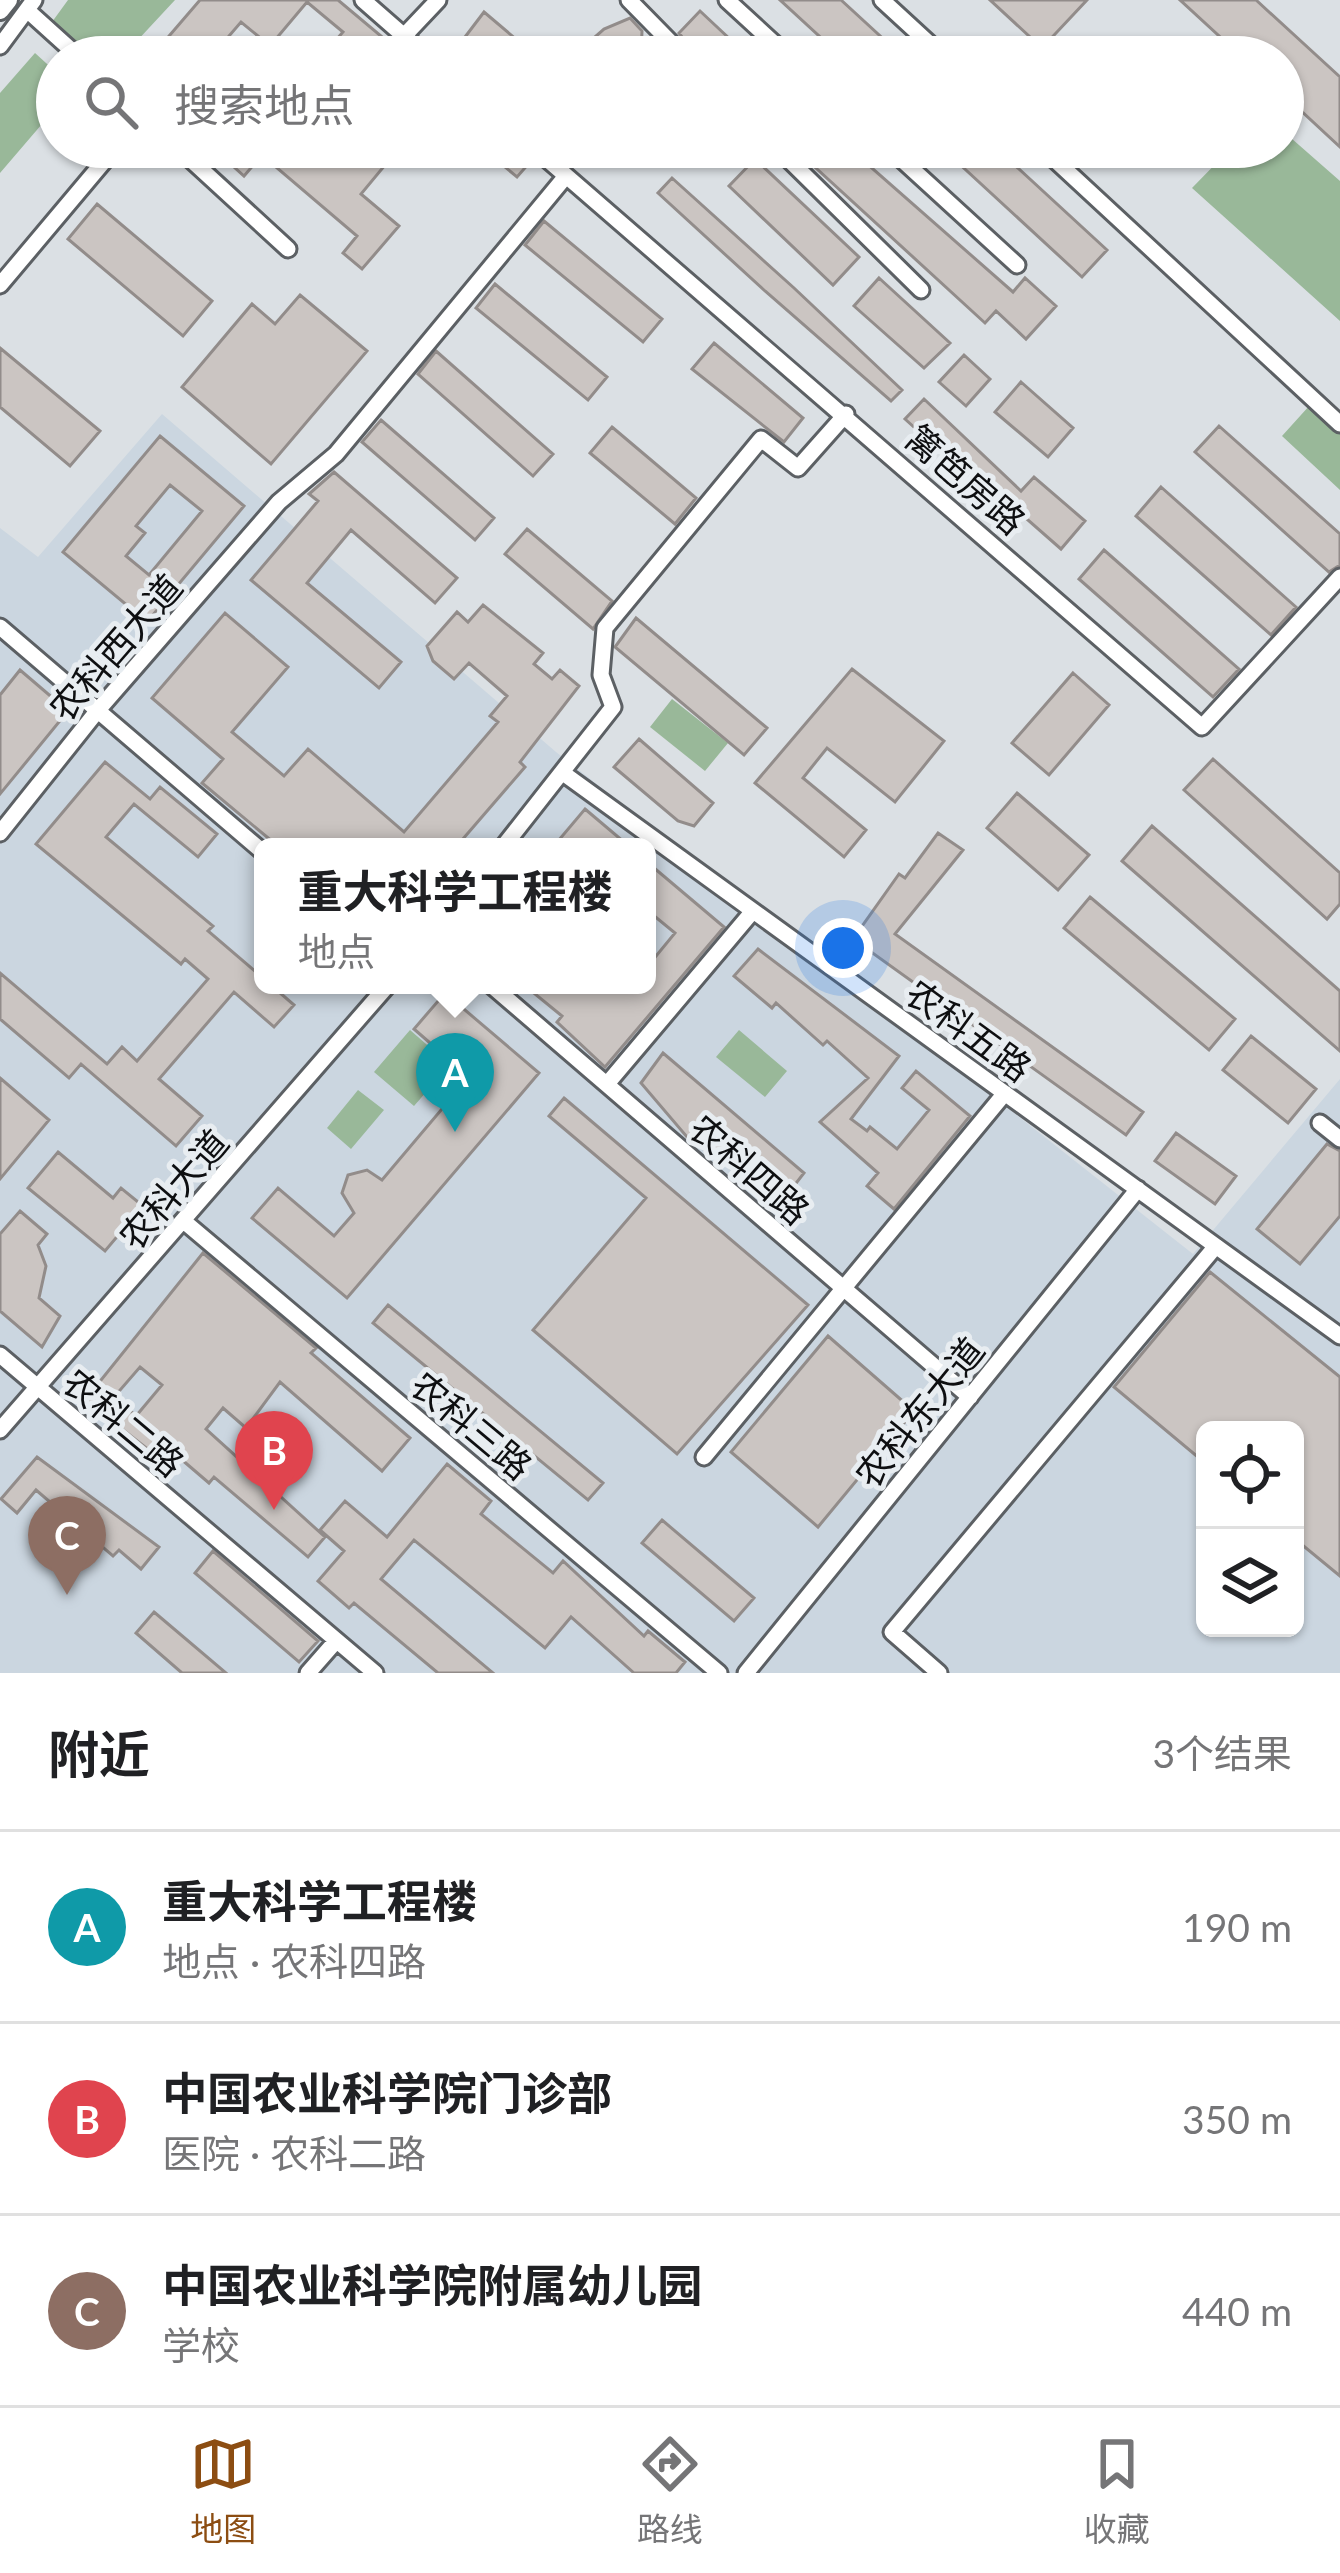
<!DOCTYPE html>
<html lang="zh">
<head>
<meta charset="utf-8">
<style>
  body { margin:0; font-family:Lato,"Noto Sans SC",sans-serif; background:#f2f2f2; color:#202124 }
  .controls { position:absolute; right:36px; bottom:36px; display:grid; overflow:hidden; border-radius:18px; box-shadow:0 3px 9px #0004 }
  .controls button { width:108px; height:108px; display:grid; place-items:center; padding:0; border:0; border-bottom:3px solid #e0e0e0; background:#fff; color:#202124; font:60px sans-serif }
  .you { position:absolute; left:843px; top:948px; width:42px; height:42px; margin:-30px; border:9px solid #fff; border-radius:50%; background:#1a73e8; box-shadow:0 0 0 18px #1a73e833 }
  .badge { display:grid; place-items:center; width:78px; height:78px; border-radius:50%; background:#8c4d12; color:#fff; font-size:39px; font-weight:700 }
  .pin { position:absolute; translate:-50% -99px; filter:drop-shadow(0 3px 6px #0008) }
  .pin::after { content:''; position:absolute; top:63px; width:42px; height:36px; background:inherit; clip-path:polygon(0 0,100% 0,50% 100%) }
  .popup { position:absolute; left:254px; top:838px; width:402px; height:156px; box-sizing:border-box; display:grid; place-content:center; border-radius:18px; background:#fff; filter:drop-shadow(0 3px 9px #0005); font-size:39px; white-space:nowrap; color:#757577 }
  .popup b { font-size:45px; color:#202124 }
  .popup::after { content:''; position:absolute; left:50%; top:100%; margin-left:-24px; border:24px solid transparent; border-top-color:#fff }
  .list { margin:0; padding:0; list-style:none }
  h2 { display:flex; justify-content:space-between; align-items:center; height:156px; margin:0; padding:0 48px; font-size:51px }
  h2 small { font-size:39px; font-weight:400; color:#757577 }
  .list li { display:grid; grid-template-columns:78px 1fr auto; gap:36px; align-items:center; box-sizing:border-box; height:192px; padding:0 48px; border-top:3px solid #e0e0e0 }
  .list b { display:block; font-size:45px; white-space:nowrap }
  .list p { margin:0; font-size:39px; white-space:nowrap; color:#757577 }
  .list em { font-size:39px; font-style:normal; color:#757577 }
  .icon { flex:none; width:66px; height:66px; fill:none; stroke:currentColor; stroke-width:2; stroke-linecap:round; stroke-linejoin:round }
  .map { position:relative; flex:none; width:1340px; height:1673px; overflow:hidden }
  .search { position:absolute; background:#fff; box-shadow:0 3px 9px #0004; left:36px; right:36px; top:36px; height:132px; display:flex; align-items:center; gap:30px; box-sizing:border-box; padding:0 42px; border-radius:66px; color:#757577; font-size:45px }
  .sheet { height:732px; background:#fff }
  nav { display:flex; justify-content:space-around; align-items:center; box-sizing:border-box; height:168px; border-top:3px solid #e0e0e0; background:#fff; font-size:33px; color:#757577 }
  nav a { display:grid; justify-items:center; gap:6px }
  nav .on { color:#8c4d12 }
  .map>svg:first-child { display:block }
</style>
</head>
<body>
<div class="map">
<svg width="1340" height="1673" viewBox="0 0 1340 1673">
  <rect width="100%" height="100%" fill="#dbe0e4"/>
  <path fill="#cbd6e0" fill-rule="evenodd" d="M162,414L556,752L1193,1254L1340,1079V1673H0V528L38,557ZM263,847H647V985H263ZM1205,1430H1295V1628H1205Z"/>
  <path fill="#99b899" d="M68,0H175L122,57H91L52,22Z
    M35,53L57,73V136L42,124L0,173V93Z
    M1283,131L1340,181V321L1192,188L1232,147H1283Z
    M1310,405L1340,432V490L1282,436Z
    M672,699L728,743L705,771L650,727Z
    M410,1030L464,1077L456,1087L441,1075L414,1106L374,1072Z
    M739,1030L787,1071L765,1097L716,1057Z
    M358,1090L384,1110L351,1149L327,1128Z"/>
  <path fill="#cbc5c2" stroke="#928c8a" stroke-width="3" fill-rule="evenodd" d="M200,0H338L406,57H321L343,32L307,2L270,46L241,22L211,57H151Z
    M780,0H841L903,57H842Z
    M990,0H1087L1042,48Z
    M1180,0H1256L1340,77V147L1283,94V57H1242Z
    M700,11L749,57H697L679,33Z
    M484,12L537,57H482L465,37Z
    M630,18L642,31L641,57H572L604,29Z
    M229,147H400L361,194L399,226L362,269L343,253L357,236L262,155L244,176L222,156Z
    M481,147H514L531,161L517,177Z
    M793,147H848L1013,292L1025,278L1056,306L1026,339L996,311L985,323Z
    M941,147H995L1107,250L1082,277Z
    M755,159L859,257L833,285L729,186Z
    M672,178L794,288L902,390L891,401L765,291L658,193Z
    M97,204L212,301L183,336L68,239Z
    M544,221L662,319L643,342L525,245Z
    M879,278L950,343L924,368L854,306Z
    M495,284L607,377L588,400L476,308Z
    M300,295L367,351L271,464L182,387L252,304L275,324Z
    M714,343L803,418L784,442L692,369Z
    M0,348L100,431L70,466L0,407Z
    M436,351L553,454L533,476L418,374Z
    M964,355L990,379L966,406L939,382Z
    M1021,382L1073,428L1048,457L995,412Z
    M924,399L1021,491L1034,477L1085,521L1061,549L995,491L990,496L905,419Z
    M381,420L494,518L475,540L362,442Z
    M1219,426L1340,534V565L1329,572L1195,452Z
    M612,427L696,498L675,524L590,453Z
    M160,436L244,506L147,622L63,552ZM170,485L202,511L149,575L126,556L145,533L136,526Z
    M334,472L457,578L435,603L351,530L307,583L401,662L379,688L251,580L318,501L309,494Z
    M1161,487L1296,607L1271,635L1136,516Z
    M527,529L612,601L593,629L505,554Z
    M1104,550L1239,669L1213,697L1079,579Z
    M483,605L543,653L534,664L552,679L560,670L579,686L520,762L525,767L456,847H279L202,783L223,759L152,698L225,613L288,667L232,732L284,776L308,749L404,832L498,722L490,716L507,696L469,663L454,679L433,661L427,646L457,612L468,622Z
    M636,618L767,728L744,755L615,647Z
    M852,669L944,741L895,802L827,748L803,778L866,830L844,857L755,783Z
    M20,670L68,711L0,794V695Z
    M1073,673L1109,705L1049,775L1012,743Z
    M639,739L713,803L694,826L678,821L614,767Z
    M1213,759L1340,873V904L1327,919L1184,790Z
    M105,762L150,799L160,787L217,834L198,857L134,804L106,837L213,926L208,931L263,978V985H271L294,1005L274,1027L234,992L159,1079L202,1116L176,1146L81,1064L69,1078L0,1019V973L107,1064L122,1047L137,1061L208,979L185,959L181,964L36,844Z
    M1017,793L1089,855L1058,890L987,828Z
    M585,809L630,847H553Z
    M1152,826L1340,991V1051L1122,861Z
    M938,833L963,850L895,934L1143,1112L1126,1135L853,939L899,874L905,878Z
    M647,862L724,927L605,1067L557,1022L562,1016L524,985H647V967L675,933L647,910Z
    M1090,897L1235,1019L1209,1050L1064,928Z
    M758,949L899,1056L851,1119L867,1131L870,1127L897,1149L929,1110L902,1088L916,1071L970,1116L894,1209L867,1186L878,1173L820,1122L868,1078L827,1041L823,1045L776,1003L772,1008L734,976Z
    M445,993L539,1073L347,1298L252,1218L278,1188L334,1236L354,1213L342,1193L348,1175L367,1170L382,1180L469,1077L414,1029Z
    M1251,1036L1316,1089L1288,1123L1223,1070Z
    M663,1053L804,1173L780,1204L687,1137L641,1083Z
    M0,1078L49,1120L0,1179Z
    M564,1098L808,1305L677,1454L533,1330L646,1198L549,1116Z
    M1176,1133L1236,1176L1215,1204L1155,1161Z
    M1327,1144L1340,1151V1216L1300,1264L1257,1229Z
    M58,1152L113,1198L121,1188L143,1206L105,1251L28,1188Z
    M20,1211L47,1234L38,1245L46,1266L39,1298L60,1316L42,1347L0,1311V1234Z
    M203,1253L316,1348L311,1353L410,1438L382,1471L280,1382L246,1428L223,1408L206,1429L325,1537L308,1557L214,1477L209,1483L181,1459L173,1469L85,1400ZM140,1367L162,1385L136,1416L114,1397Z
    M1210,1272L1340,1377V1576L1295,1539V1430H1205V1463L1114,1387Z
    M388,1305L603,1483L588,1500L373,1323Z
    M828,1336L914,1411L818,1527L731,1452Z
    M37,1457L159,1547L141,1569L119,1550L113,1556L36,1490L17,1513L1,1499Z
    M447,1464L491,1501L481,1514L553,1573L563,1561L644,1636L648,1631L685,1662L676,1673H634L571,1617L545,1648L414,1540L381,1579L493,1673H438L354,1603L349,1608L318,1581L344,1551L320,1530L345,1501L387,1537Z
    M662,1520L754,1598L734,1621L642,1543Z
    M213,1551L318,1641L299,1662L195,1573Z
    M154,1612L226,1673H182L136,1633Z"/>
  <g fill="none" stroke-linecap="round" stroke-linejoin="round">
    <defs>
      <path id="minor" d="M363,0L428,57
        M629,0L685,57
        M727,0L789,57
        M882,0L944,57
        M27,10L79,57
        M404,36L438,0
        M0,46L34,0
        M177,147L288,249
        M533,147L1202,727L1340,577
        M776,147L921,290
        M888,147L1017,265
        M1041,147L1340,424
        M0,285L116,147
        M0,627L263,852
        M563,773L1340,1336
        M0,833L98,710L279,502L336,454L566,176
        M503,847L613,707L601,675L605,628L761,439L798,468L846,414
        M491,985L970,1397
        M607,1084L753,911
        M1320,1123L1340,1139
        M186,1223L719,1673
        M0,1355L375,1673
        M0,1430L388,985
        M704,1457L1005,1093
        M308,1673L336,1641
        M746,1673L1138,1189
        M939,1673L892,1632L1216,1246"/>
      <path id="major" d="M0,10L8,0"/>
    </defs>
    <use href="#minor" stroke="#5c6064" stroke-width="21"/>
    <use href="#major" stroke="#5c6064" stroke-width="24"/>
    <use href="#minor" stroke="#fff" stroke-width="15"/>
    <use href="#major" stroke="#fff" stroke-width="18"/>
  </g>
  <g text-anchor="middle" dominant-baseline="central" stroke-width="10" stroke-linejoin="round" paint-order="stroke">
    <g font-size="36" fill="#0e0f11" stroke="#e8edf1">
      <text transform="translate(966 479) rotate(41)">篱笆房路</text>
      <text transform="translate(115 647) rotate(-49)">农科西大道</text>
      <text transform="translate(969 1030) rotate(36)">农科五路</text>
      <text transform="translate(750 1169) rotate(41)">农科四路</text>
      <text transform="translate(173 1189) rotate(-49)">农科大道</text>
      <text transform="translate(919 1412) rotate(-51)">农科东大道</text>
      <text transform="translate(124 1422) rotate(40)">农科二路</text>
      <text transform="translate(472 1425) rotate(40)">农科三路</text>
    </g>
  </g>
</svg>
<div class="controls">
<button><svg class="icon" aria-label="locate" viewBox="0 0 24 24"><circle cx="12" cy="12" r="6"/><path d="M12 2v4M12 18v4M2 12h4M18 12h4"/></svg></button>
<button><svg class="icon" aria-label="layers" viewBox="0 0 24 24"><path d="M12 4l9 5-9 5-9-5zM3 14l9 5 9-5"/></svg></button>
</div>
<div class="you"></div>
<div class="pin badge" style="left:455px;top:1132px;background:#0f9aa8">A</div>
<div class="popup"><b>重大科学工程楼</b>地点</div>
<div class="pin badge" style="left:274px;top:1510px;background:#e0444e">B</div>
<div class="pin badge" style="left:67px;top:1595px;background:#8d6e63">C</div>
<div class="search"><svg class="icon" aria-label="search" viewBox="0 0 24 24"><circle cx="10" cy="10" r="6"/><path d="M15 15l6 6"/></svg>搜索地点</div>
</div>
<section class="sheet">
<h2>附近<small>3个结果</small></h2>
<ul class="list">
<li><span class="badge" style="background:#0f9aa8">A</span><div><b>重大科学工程楼</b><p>地点 · 农科四路</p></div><em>190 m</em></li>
<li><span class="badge" style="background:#e0444e">B</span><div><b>中国农业科学院门诊部</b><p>医院 · 农科二路</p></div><em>350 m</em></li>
<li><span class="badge" style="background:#8d6e63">C</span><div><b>中国农业科学院附属幼儿园</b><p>学校</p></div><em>440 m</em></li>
</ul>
</section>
<nav>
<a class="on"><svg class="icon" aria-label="map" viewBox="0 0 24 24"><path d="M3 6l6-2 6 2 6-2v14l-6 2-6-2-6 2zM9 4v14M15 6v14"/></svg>地图</a>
<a><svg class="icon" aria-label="directions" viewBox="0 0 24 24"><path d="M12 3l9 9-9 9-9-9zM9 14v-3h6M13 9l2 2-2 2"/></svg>路线</a>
<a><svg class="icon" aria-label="saved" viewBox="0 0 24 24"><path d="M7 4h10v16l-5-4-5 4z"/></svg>收藏</a>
</nav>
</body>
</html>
